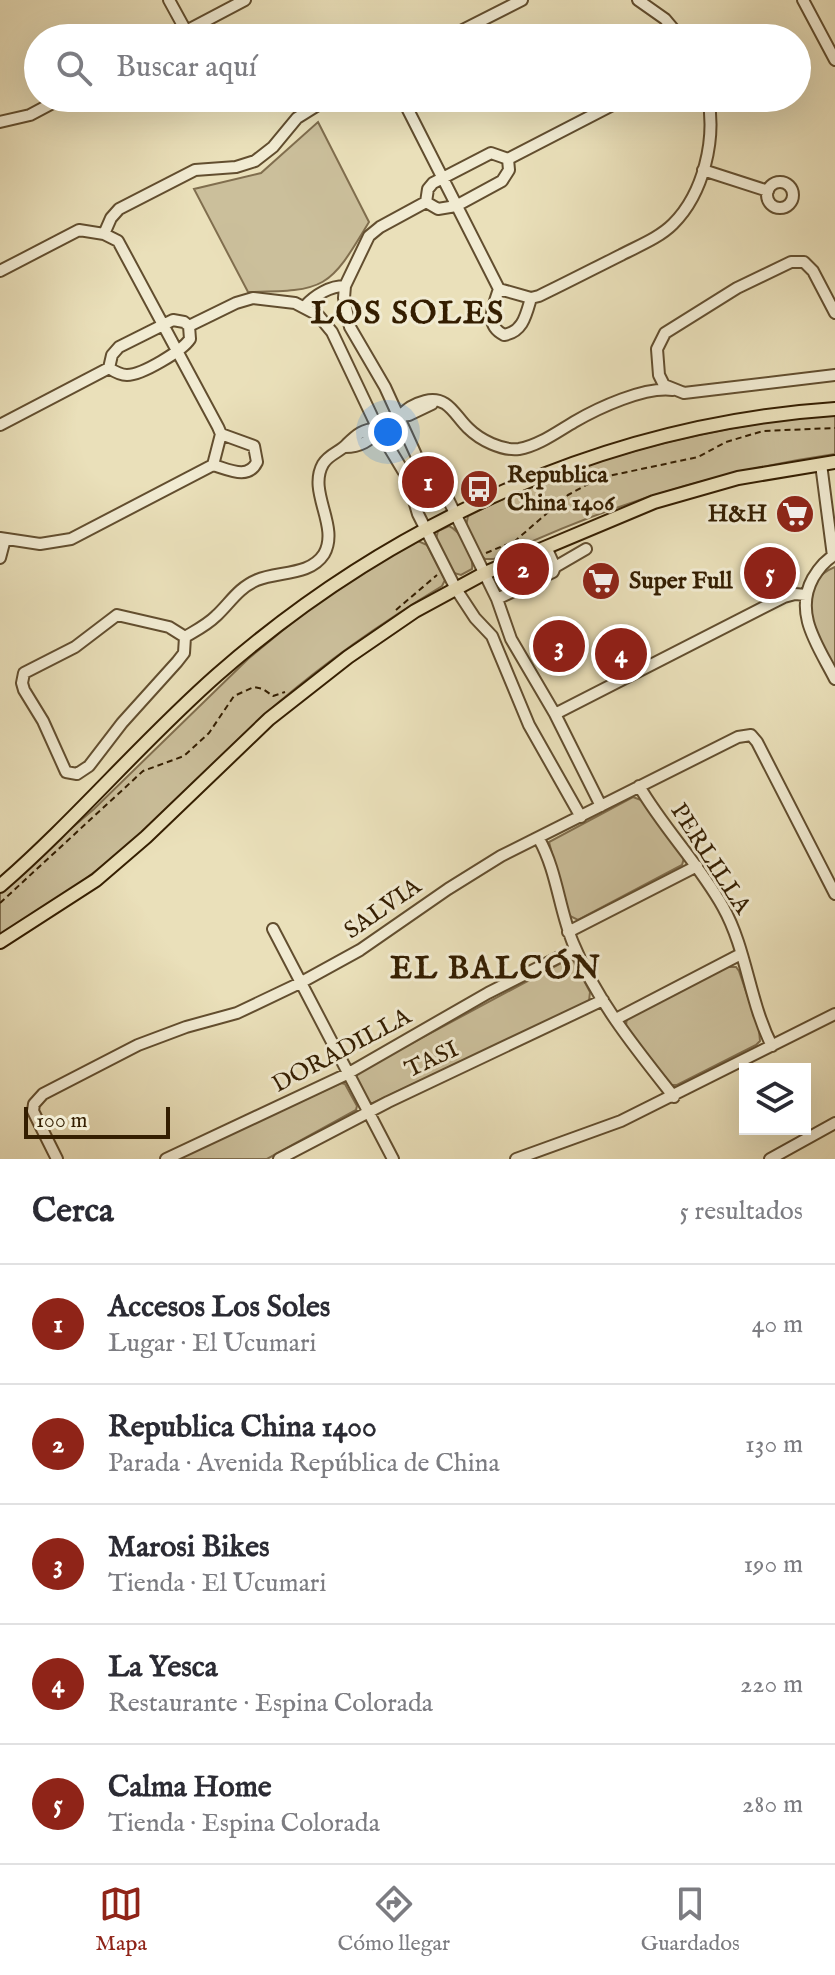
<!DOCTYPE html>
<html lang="es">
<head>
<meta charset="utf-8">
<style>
  body { margin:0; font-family:"IM FELL English",serif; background:#f2f2f3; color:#2b2b33 }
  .controls { position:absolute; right:24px; bottom:24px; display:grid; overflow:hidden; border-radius:0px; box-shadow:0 8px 32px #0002 }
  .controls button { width:72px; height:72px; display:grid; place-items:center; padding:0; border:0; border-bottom:2px solid #e1e1e2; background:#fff; color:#2b2b33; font:40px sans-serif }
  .scale { position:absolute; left:24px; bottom:20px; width:146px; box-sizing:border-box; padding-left:8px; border:4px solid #341e01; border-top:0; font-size:22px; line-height:28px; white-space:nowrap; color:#341e01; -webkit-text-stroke:6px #f1ebd2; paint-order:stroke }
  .you { position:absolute; left:388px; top:432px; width:28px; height:28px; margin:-20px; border:6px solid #fff; border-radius:50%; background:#1a73e8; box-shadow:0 0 0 12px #1a73e833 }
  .badge { display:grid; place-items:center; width:52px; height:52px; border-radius:50%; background:#8f2418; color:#fff; font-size:26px; font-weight:700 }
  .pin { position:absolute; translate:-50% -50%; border:4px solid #fff; box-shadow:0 2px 8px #0006 }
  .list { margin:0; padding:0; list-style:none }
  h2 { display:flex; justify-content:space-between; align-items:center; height:104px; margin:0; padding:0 32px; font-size:34px }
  h2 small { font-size:26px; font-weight:400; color:#7c7c81 }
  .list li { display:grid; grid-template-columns:52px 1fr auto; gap:24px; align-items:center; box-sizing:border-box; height:120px; padding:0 32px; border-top:2px solid #e1e1e2 }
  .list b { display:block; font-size:30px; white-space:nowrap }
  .list p { margin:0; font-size:26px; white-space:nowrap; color:#7c7c81 }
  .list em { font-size:26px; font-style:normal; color:#7c7c81 }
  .icon { flex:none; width:44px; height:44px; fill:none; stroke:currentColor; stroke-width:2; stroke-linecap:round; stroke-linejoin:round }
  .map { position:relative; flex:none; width:835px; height:1159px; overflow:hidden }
  .search { position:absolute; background:#fff; box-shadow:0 8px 32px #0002; left:24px; right:24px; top:24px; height:88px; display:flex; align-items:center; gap:20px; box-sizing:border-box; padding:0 28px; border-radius:44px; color:#7c7c81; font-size:30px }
  .sheet { height:704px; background:#fff }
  nav { display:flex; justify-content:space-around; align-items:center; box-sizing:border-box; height:112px; border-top:2px solid #e1e1e2; background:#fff; font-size:22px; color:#7c7c81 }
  nav a { display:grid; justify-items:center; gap:4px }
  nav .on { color:#8f2418 }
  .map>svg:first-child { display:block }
</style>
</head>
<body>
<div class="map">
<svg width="835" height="1159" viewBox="0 0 835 1159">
  <rect width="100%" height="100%" fill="#eae0ba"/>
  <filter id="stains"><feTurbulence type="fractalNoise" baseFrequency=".0025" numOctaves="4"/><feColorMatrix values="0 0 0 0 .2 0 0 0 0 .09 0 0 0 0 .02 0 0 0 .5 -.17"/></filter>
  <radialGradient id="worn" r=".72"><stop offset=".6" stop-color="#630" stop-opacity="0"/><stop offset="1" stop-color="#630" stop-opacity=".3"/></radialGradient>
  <path fill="#cbbf9b" stroke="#806e4e" stroke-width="2" d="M318,122L369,222C329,289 326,291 248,292L194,189L261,173Z
    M835,413V454C718,471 601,507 494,559H485L481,555L466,526L468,516C585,456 705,428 835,413Z
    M449,526C461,531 474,556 472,569L461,575L454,573L436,539L438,531Z
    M418,541L427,545L445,580L442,586C386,620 329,659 279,702C233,742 192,788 147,828C101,870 52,905 0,937V889L94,809L248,659L333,589Z
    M835,567V672C820,642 787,587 835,567Z
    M633,797L641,800L684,858L682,865L578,920L568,915L549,842Z
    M573,960L590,992L589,1001L373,1103H369L355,1080L358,1072L563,962Z
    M727,967H736L739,971L759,1030L760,1041L756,1045L677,1085H670L626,1026L627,1017Z
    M341,1083L345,1084L357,1106L356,1110L267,1159H177Z"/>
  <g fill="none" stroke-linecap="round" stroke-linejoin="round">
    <defs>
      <path id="minor" d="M169,0L186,31
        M638,0L665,19L681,38
        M803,0L835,60
        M173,38L245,0
        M447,38L522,0
        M402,98L499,289
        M0,122L30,115L62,98
        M491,153L508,159L509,170L502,181L456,206L438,209L426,202L428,189L433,183Z
        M508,159L626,98
        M703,170L768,191
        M767 195a13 13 0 1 1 26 0a13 13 0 1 1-26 0Z
        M426,202L380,227L369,236L345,286L344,298L350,327L385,387L422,468L430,476
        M104,234L111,218L119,209L195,170L236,167L255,161L273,147L297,118L329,98
        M0,271L79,230L104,234L118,241L218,427L221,434L213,465
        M499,289L531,298L539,296C566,283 593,269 621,255C638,246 659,238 673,224C704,193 716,139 708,98
        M499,289C493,307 484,325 504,335C523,332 526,315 531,298
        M305,306C315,295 330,286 345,286
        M835,313L813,271L804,262H791L737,288L665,333L657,349L659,375L664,385L684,393L835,375
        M189,326L236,303L253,298L295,303L318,315L332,332L378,429L411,484
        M109,368C115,372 120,375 127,375C142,375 182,351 190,339L189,326
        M109,368L112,355L119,347L173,320L184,322L189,326
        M400,416L409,415L432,404
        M0,425L109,368
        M378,429C384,425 394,422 400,416C407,409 413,404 425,401C448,395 455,416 468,428C480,440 502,451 519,449C538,446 557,432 574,422C598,408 645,386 673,390
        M821,464L833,556
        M213,465C230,470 248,480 257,462L254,446L221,434
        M435,481L447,497L497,599L511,639L555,714L601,806
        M412,494L418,514L456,589L475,618L492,636L529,725L581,817
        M0,538L40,544L71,539L213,465
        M835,555C825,560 819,568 813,578C793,614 819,647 835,679
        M0,558L5,539
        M555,567L586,549
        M497,599L553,572L555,567L546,547
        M185,637L184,653L177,662L122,723L89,766L77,774L66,772L43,721L24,690L22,683L24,673L75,647L117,615L169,627L185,637C195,631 207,625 216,616C230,603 238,588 257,580C278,571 310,576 324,554C340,526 307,492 323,464C329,454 340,452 347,444C356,435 364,428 378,429C371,441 359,447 345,447
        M555,714L784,597L795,594L806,595
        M639,786C664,829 699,864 723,907C747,950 749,1001 772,1046
        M539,839C557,871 559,909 573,943C596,1000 636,1049 674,1097
        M273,929L393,1159
        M568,932L697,866
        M616,1019L741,954
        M57,1159L33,1111L34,1104L43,1094L138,1045L186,1027L237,1013L300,983L360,950L448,889L501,856L738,737L751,735L757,742L835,894
        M166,1159L347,1074L488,993L575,949
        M279,1159L388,1102L603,1000
        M516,1159L621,1121L835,1014
        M770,1159L835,1123"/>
      <path id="major" d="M0,886C76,820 141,742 217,675C389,524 606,424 835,409
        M0,942L96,880L146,837L269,719L348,657L415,611L485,573L654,502L738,478L835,462"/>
    </defs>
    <use href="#minor" stroke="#624e2f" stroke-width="14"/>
    <use href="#major" stroke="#341e01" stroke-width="16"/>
    <path stroke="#341e01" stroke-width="2" stroke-dasharray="6 4" stroke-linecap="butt" d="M486,553L515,541L568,495L599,478L698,457L726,442L763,431L835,428
      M396,610L437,575
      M0,903L143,771L184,756L209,733L234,696L254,687L263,689L273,696L285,692"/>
    <use href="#minor" stroke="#f1ebd2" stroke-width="10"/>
    <use href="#major" stroke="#eae0ba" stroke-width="12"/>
  </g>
  <defs>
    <symbol id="bus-disc" viewBox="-11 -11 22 22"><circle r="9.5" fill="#8f2418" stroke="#f1ebd2"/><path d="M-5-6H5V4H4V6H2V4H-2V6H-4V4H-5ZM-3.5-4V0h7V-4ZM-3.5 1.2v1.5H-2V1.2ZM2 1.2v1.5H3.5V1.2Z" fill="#fff"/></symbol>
    <symbol id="supermarket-disc" viewBox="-11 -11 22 22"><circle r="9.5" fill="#8f2418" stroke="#f1ebd2"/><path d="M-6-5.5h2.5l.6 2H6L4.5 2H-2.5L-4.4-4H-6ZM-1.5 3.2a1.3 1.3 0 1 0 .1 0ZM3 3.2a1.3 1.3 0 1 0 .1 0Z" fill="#fff"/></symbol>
  </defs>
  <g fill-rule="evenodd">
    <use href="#bus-disc" x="457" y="467" width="44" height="44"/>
    <use href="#supermarket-disc" x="773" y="492" width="44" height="44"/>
    <use href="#supermarket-disc" x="579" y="559" width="44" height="44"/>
  </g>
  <g text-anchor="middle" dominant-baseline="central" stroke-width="6" stroke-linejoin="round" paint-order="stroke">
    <g font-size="24" font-weight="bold" fill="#341e01" stroke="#f1ebd2" text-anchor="start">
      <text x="507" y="475">Republica<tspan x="507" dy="28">China 1406</tspan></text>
      <text x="767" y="514" text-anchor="end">H&amp;H</text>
      <text x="629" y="581">Super Full</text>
    </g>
    <g font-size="24" fill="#341e01" stroke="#f1ebd2">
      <text transform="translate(710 859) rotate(57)">PERLILLA</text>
      <text transform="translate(383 909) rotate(-35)">SALVIA</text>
      <text transform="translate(342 1051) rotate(-28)">DORADILLA</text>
      <text transform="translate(432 1060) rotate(-25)">TASI</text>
    </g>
    <g font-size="32" font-weight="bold" letter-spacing="2" fill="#341e01" stroke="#f1ebd2">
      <text x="408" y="314">LOS SOLES</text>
      <text x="496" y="969">EL BALCÓN</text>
    </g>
  </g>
  <rect width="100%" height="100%" filter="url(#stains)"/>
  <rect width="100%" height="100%" fill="url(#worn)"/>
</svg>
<div class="controls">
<button><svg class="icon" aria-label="layers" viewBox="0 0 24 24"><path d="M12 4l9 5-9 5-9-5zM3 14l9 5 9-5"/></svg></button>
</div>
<div class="scale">100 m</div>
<div class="you"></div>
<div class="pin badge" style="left:428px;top:482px">1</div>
<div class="pin badge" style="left:523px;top:569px">2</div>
<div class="pin badge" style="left:559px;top:646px">3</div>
<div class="pin badge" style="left:621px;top:654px">4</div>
<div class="pin badge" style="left:770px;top:573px">5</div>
<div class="search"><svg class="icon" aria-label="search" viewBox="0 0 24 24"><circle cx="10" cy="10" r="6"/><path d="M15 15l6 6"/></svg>Buscar aquí</div>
</div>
<section class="sheet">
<h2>Cerca<small>5 resultados</small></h2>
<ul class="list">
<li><span class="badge">1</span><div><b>Accesos Los Soles</b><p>Lugar · El Ucumari</p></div><em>40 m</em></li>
<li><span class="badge">2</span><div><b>Republica China 1400</b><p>Parada · Avenida República de China</p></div><em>130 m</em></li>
<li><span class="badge">3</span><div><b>Marosi Bikes</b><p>Tienda · El Ucumari</p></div><em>190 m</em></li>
<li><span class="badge">4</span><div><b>La Yesca</b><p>Restaurante · Espina Colorada</p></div><em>220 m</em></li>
<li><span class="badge">5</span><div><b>Calma Home</b><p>Tienda · Espina Colorada</p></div><em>280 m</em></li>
</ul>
</section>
<nav>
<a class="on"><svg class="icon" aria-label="map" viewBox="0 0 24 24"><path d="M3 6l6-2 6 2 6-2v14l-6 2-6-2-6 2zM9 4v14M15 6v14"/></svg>Mapa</a>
<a><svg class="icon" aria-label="directions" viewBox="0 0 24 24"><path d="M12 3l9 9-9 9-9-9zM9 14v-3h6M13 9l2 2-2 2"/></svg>Cómo llegar</a>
<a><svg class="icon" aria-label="saved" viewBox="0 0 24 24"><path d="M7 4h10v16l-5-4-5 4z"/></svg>Guardados</a>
</nav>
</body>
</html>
